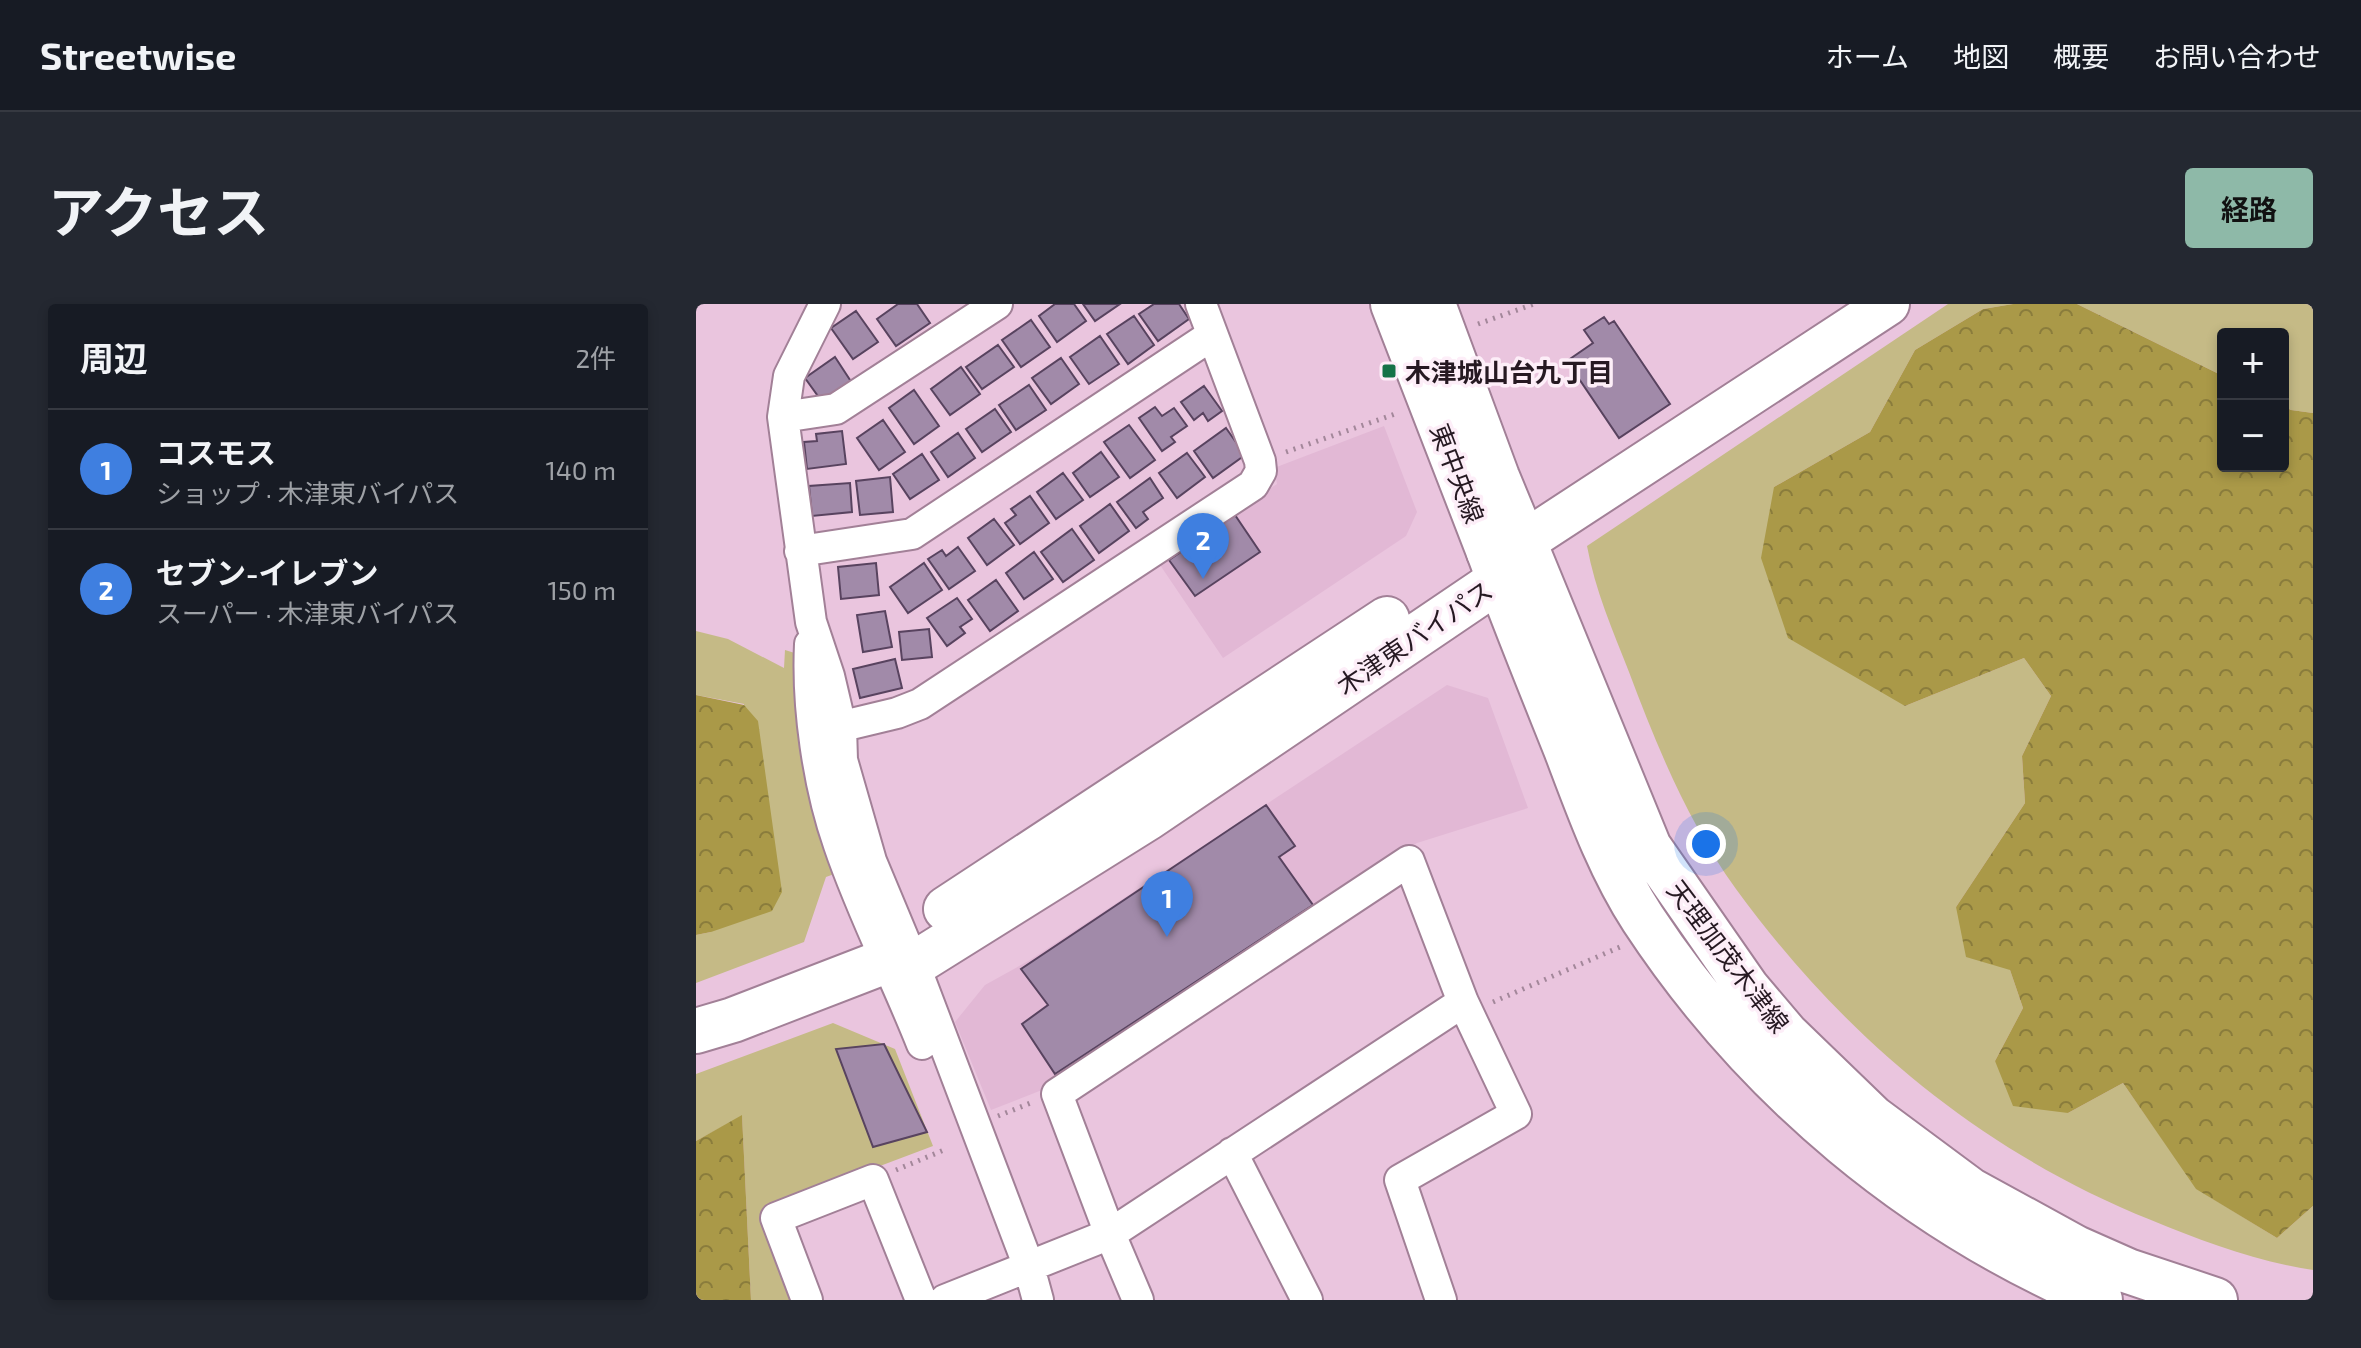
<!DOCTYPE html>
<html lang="ja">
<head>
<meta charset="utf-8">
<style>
  body { margin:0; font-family:"Exo 2","Noto Sans JP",sans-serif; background:#242831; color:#f1f3f6 }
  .controls { position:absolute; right:24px; top:24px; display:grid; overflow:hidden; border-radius:8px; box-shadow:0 4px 12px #0003 }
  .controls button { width:72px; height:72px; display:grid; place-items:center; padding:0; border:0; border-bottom:2px solid #363941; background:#171b24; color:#f1f3f6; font:40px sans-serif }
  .you { position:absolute; left:1010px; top:540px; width:28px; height:28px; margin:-20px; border:6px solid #fff; border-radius:50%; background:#1a73e8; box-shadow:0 0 0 12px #1a73e833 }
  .badge { display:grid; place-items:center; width:52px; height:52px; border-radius:50%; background:#8eb9a8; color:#fff; font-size:26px; font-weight:700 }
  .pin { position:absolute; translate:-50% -66px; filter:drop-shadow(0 2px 4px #0008) }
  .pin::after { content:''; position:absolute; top:42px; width:28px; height:24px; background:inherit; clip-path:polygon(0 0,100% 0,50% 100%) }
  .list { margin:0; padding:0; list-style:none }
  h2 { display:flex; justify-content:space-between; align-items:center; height:104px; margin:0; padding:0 32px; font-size:34px }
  h2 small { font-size:26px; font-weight:400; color:#9ea1a6 }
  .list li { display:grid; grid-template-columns:52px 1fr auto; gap:24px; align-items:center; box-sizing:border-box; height:120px; padding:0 32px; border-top:2px solid #363941 }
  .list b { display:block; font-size:30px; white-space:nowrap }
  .list p { margin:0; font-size:26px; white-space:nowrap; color:#9ea1a6 }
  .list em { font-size:26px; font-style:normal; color:#9ea1a6 }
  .map { position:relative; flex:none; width:1617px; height:996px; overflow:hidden; border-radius:8px }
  header { display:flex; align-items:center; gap:48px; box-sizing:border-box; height:112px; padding:0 40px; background:#171b24; border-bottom:2px solid #363941 }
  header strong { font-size:38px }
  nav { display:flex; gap:44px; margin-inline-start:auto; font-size:28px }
  .intro { display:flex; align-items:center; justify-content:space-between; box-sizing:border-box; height:192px; padding:0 48px }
  h1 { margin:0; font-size:56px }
  .button { padding:20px 36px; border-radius:8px; background:#8eb9a8; color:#111; font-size:28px; font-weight:700 }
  main { display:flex; gap:48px; padding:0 48px }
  aside { flex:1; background:#171b24; border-radius:8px; box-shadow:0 4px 12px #0003 }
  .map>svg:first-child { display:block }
</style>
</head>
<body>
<header>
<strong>Streetwise</strong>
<nav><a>ホーム</a><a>地図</a><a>概要</a><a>お問い合わせ</a></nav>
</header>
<div class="intro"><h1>アクセス</h1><a class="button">経路</a></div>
<main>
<aside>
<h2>周辺<small>2件</small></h2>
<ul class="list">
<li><span class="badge" style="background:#3f7fe0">1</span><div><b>コスモス</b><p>ショップ · 木津東バイパス</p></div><em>140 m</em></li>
<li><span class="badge" style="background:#3f7fe0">2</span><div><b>セブン-イレブン</b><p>スーパー · 木津東バイパス</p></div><em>150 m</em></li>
</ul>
</aside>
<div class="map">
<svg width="1617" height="996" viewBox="0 0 1617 996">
  <defs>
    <pattern id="forest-crowns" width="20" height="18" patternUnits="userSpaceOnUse" patternTransform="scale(2)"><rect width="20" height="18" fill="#aa9948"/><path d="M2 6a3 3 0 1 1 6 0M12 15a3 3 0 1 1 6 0" fill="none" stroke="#8a7c3c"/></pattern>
  </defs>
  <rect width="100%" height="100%" fill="#eac5de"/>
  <path fill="#e2b8d5" d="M688,122L721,208L710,232L527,354L462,258L581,180L578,164Z
    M751,381L792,394L832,504L721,539L346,786L295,806L259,718L289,681L334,656Z"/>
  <path fill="#c5ba86" d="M1252,0H1317L1287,5L1219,46L1174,128L1078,183L1209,402L1328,354L1355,392L1326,452L1329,499L1260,603L1314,666L1327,704L1299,757L1372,809L1427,779L1501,885L1581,934L1617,902V966C1562,958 1506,937 1455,916C1284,847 1148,733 1040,585C993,520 961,443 933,368C917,327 899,286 891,242Z
    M1381,0H1617V109L1595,106L1587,102V30H1527V72Z
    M0,327L32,335L88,364L89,346L102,350L141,569L130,573L108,638L0,679V631L15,628L48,400L0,391Z
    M137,719L199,745L237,842L65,907L98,996H55L46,812L0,837V770Z"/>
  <path fill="url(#forest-crowns)" d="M1317,0H1381L1527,72V162H1587V102L1595,106L1617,109V902L1581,934L1500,885L1427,779L1372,809L1317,802L1299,757L1327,704L1314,666L1270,653L1260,603L1329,499L1326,452L1355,392L1328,354L1209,402L1092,334L1065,254L1078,183L1174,128L1219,46L1287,5Z
    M0,391L48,401L62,417L86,588L76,607L15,628L0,631Z
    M46,811L55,996H0V837Z"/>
  <path fill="#a18aa9" stroke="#58435f" stroke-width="2" d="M202,0H221L234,19L200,42L181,15Z
    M359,0H378L390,17L361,38L343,12Z
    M387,0H424L399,17Z
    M458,0H483L493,15L462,37L443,10Z
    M160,7L182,38L157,55L135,24Z
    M438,12L458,41L432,60L411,30Z
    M908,13L913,20L918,17L974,100L923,134L871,57L897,39L888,26Z
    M335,16L354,43L325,63L306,36Z
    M404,32L423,60L393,80L374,53Z
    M302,41L318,63L286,85L270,63Z
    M139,53L156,79L127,99L109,74Z
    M365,54L383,80L355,100L336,74Z
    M265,63L284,90L254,111L235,85Z
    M333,81L350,106L320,126L303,101Z
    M508,82L526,107L512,117L507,109L498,116L485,98Z
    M218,86L243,122L218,140L193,104Z
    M459,103L466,112L478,104L491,122L475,133L479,138L466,147L443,114Z
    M299,105L315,128L286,148L270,125Z
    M187,116L209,148L183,166L161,134Z
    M433,121L459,156L434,174L408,138Z
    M530,124L549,151L517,174L498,147Z
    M146,127L150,160L111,165L108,138L121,137L120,130Z
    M262,129L279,154L252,173L235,148Z
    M405,148L423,173L394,193L377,169Z
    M491,149L509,173L481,194L463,169Z
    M226,150L243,176L214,195L197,170Z
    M367,169L387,196L360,215L341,188Z
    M194,173L197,208L164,211L160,177Z
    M454,174L467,194L447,208L452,215L440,224L421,198Z
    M154,179L156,208L116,212L113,182Z
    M334,192L353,219L324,240L309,219L320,211L315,205Z
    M414,200L433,227L403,249L384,222Z
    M539,211L564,248L499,292L473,256Z
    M298,215L318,241L291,261L272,234Z
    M376,225L398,256L367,278L345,248Z
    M262,243L279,267L253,285L232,255L246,246L250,252Z
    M338,248L357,275L328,295L310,269Z
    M180,259L183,291L145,295L142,263Z
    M228,259L246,286L212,309L194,283Z
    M300,276L322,307L294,327L272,296Z
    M261,294L276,315L264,323L269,329L251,342L231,314Z
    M189,307L196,343L167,348L161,311Z
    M233,325L236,353L206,356L203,328Z
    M199,355L206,384L164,394L157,365Z
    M570,501L599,542L583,553L617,601L359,770L326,720L352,701L325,665Z
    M188,740L231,828L177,843L140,745Z"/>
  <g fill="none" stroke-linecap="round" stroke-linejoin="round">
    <defs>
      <path id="street" d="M129,0L93,72L87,113L115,318L133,372L145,423L146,456L175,557L218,660L333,963L342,996
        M87,113L140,105L301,0
        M104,247L216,230L516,31
        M114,340C111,403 122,481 143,541C166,609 200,674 226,740
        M126,427L201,409L224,400L557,181L565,167L564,157L505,0
        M536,849L611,996
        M111,996L80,914L177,876L225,996
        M249,996L414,930L767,698
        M442,996L414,930L361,790L713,557L767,698L820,810L704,876L745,996"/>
      <path id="secondary" d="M828,238L1192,0"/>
      <path id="primary" d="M828,238L953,543L1051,684L1090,730L1177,814L1274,886L1380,944L1432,967L1519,996
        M793,248C817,314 844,380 870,445C892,503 913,563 947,615C1058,784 1218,917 1404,996"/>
      <path id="highway" d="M697,0L793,248
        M737,0L801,173L828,238
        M250,605L691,315
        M0,727L37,716L190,657L218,660L453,513L803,276L828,238"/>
    </defs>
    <use href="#street" stroke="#a28097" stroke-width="34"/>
    <use href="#secondary" stroke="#a28097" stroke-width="46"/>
    <use href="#primary" stroke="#a28097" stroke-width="48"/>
    <use href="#highway" stroke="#a28097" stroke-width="48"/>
    <path stroke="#a3879a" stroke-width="5" stroke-dasharray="2 6" stroke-linecap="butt" d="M782,20L838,0
      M590,148L702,109
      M797,698L924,643
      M302,812L337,798
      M200,866L248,846"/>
    <use href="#street" stroke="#fff" stroke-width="30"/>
    <use href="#secondary" stroke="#fff" stroke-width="42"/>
    <use href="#primary" stroke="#fff" stroke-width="44"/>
    <use href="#highway" stroke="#fff" stroke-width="44"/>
  </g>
  <rect fill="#157348" stroke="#fdeef8" stroke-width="3" x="685" y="59" width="16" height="16" rx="4"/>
  <g text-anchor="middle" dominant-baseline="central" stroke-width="7" stroke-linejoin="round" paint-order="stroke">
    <g font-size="26" font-weight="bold" fill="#261922" stroke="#fdeef8" text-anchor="start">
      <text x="709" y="67">木津城山台九丁目</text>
    </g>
    <g font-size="26" fill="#261922" stroke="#fdeef8">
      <text transform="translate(762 169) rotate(69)">東中央線</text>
      <text transform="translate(718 333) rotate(-34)">木津東バイパス</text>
      <text transform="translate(1033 652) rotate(53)">天理加茂木津線</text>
    </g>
  </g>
</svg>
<div class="controls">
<button>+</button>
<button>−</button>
</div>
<div class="you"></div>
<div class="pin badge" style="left:471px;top:633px;background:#3f7fe0">1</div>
<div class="pin badge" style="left:507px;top:275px;background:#3f7fe0">2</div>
</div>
</main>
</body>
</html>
